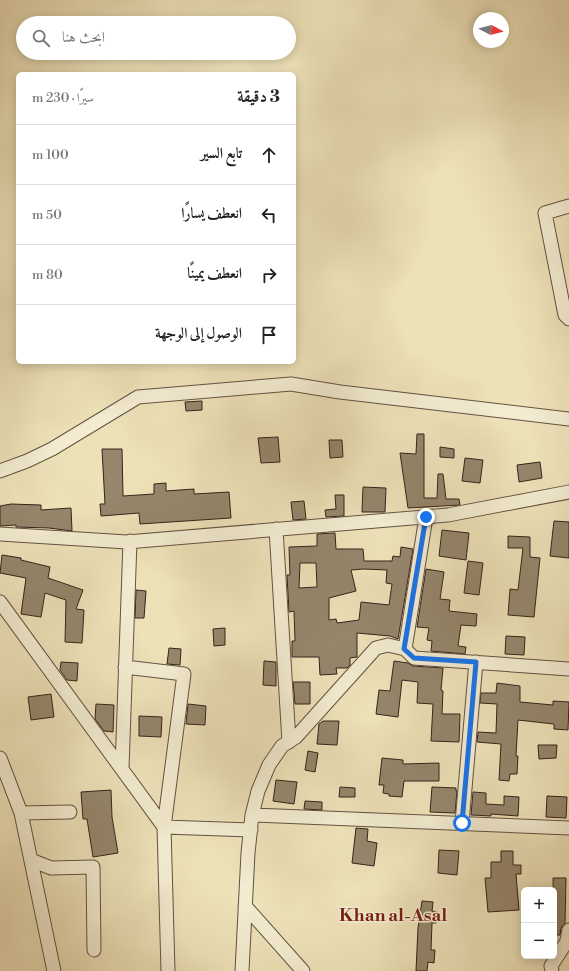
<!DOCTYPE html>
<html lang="ar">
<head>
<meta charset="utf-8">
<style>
  body { margin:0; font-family:"Libre Bodoni",Amiri,serif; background:#f2f2f2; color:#222; direction:rtl }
  .controls { position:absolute; right:12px; bottom:12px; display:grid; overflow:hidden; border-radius:6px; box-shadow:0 2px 10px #0003 }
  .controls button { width:36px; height:36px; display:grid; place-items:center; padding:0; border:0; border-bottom:1px solid #e0e0e0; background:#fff; color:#222; font:20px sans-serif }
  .compass { position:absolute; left:473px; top:12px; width:36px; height:36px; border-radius:50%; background:#fff; box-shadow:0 2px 10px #0003; rotate:97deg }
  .stop { position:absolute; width:12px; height:12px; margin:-9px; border:3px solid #1a73e8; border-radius:50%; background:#fff }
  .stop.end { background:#1a73e8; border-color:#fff; box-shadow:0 1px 4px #0008 }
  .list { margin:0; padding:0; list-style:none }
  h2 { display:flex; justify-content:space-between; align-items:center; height:52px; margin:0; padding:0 16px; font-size:17px }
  h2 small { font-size:13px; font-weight:400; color:#767676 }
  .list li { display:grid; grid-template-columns:26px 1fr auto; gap:12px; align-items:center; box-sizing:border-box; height:60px; padding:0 16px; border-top:1px solid #e0e0e0 }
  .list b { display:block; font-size:15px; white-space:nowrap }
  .list em { font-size:13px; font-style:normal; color:#767676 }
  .icon { flex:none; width:22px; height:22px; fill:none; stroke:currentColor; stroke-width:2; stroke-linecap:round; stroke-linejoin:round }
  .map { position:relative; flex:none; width:569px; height:971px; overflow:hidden; direction:ltr }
  .search { position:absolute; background:#fff; box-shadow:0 2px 10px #0003; left:16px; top:16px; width:280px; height:44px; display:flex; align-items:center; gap:10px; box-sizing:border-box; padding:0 14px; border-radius:22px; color:#767676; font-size:15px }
  .panel { position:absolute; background:#fff; box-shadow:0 2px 10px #0003; left:16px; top:72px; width:280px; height:292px; border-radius:6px; direction:rtl }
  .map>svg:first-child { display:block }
</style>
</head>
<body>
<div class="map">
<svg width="569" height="971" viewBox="0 0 569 971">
  <rect width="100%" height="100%" fill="#ede1b8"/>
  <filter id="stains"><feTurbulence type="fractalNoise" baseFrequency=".005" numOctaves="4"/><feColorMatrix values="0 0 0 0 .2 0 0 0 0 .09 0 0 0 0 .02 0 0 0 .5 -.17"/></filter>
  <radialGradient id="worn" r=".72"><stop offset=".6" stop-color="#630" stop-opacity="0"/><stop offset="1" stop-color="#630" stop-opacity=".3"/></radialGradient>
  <path fill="#95866c" stroke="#35231a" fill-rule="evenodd" d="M202,401V410L186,411L185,402Z
    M417,434H424V498H437L438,474H443L446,499H459L460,505L408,508L400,453L416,454Z
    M278,437L280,462L261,463L258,438Z
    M329,440H342L343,457L330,458Z
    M440,447L454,449V458L440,457Z
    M102,449H122L123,496L154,494V484L166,483V491L194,489V494L229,492L231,518L140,524L139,513L101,516L100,504H105Z
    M465,458L483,460L480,483L462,481Z
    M540,462L542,478L519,482L517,465Z
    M363,487L386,488L385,512H362Z
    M335,495H344V516L326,517L325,510L336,509Z
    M304,501L306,519L293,520L291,502Z
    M11,504L41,505V510L71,508L72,531L49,528L16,527V525L0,526V506Z
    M554,521L569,522V558L550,556Z
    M442,530L469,533L466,560L439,556Z
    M335,533L336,549H363L364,561H392L393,556L400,557L401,547L413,549L398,639L390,636L357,633V657L350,658V665L347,668H336L337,674L320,675L319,657H292V641H295L294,611L289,612L287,575H290L289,547L317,546V534ZM300,563H316L317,587L299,588ZM364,569L387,570L386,583L392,584L389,605L361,602L359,620L337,623L336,619L329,620V598L356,591L351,570Z
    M508,536L530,537V557L540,558L534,617L508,615L510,589L518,590L523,548H508Z
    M2,555L21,558V560L50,567L48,578L83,590L76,609L84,610L82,643L65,642L66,600L45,593L41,617L21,614L26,578L0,573Z
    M468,561L483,563L479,595L464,593Z
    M426,569L444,572L440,599L450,600L449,611L477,614L476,626L461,625L458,646L466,647L465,654L431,651L432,641L427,640L429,628L417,627Z
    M136,590L146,591L144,618H135Z
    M225,628V645L214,646L213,629Z
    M506,636L525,637L524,655L505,654Z
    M169,648L181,649L180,665L167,664Z
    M264,661L276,662V686L263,685Z
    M394,661L408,663L413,666L443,668L441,690L443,691L442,714H460L459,742L431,741L433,704L417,703L418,682L402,680L398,717L376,714L379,690L390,691Z
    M61,662L78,663L77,681L67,680L60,670Z
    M293,682H310V704H295Z
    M497,683L520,686V702L553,705V701L569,702L568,730L554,729V724L518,720L516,756H518L517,774H510L509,781L499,780L501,744L477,742L478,732L496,733L497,704L480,703L481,693H496Z
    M51,694L54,717L31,720L28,697Z
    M96,704L114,705L113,732L104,731L95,719Z
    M188,704L206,706L205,725L186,724Z
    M139,716L162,717L161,737L139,736Z
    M323,721H339L337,745L317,744L319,724Z
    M538,745H557L556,758L539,759Z
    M308,751L318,753L315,772L305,770Z
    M382,758L403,760V764L439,763V781H404L402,797L389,796V794L383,793L384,785H379Z
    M276,780L297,782L294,804L273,801Z
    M340,787L355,788V797H339Z
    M432,787L456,788V791H457L455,813L430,812Z
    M111,790L112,817L118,853L93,857L87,819H83L81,792Z
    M473,792L486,793V804L504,805V796L519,797L518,816L491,814V816L471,815Z
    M547,796L567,797L566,818L546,817Z
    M305,801L322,802V810L304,809Z
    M356,828L368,829L367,841L377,843L374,866L352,863Z
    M439,850L459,851L457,875L438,873Z
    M501,851H513V865H521V874H516L519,910L488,912L485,878H491V862H501Z
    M553,878H566L565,923L561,928L560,935H554Z
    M422,901L433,902L432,911L437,912L436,923H432L431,950H435L434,963L428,962L427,971H416L418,928Z"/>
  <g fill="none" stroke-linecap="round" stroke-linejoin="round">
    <defs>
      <path id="street" d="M569,206L545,213L565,315L569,319
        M0,471L27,461L52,449L138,397L291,384L340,392L569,419
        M426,517L405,649L414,658L569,669
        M276,529L289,742
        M0,534L127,542L448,515L569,492
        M0,602L164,827L168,971
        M125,667L184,674L164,827L251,830
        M0,758L21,813L54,971
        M122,768L130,541
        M21,813L70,812
        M252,815L569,828
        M462,823L476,662
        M31,860L51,868L93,867L94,950
        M245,906L303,971
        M242,971L248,853L252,815L258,791L269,765L282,746L296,737L376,648L388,645L405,649
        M552,971L551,966L567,941L569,930"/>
    </defs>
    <use href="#street" stroke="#635242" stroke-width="15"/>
    <use href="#street" stroke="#f3ecd1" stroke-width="13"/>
  </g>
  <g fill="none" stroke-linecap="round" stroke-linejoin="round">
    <path stroke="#1a73e8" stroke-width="5" d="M426,517L404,649L414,658L476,662L462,823"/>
  </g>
  <g text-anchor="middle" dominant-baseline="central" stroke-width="3" stroke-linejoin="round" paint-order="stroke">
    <g font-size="18" font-weight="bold" fill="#7a1f14" stroke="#f3ecd1">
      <text x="393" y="915">Khan al-Asal</text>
    </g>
  </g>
  <rect width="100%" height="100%" filter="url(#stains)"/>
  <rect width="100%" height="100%" fill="url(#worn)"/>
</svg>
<div class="controls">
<button>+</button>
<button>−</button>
</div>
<svg class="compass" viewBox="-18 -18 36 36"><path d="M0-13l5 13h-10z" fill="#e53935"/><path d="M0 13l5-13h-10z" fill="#767676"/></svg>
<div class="stop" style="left:462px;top:823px"></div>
<div class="stop end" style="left:426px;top:517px"></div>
<div class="search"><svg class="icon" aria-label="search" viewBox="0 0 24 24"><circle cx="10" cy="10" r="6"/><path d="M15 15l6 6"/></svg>ابحث هنا</div>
<section class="panel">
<h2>3 دقيقة<small>سيرًا · 230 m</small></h2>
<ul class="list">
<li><svg class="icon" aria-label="ahead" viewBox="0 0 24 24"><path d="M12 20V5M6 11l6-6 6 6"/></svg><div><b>تابع السير</b></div><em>100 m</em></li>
<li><svg class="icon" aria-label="left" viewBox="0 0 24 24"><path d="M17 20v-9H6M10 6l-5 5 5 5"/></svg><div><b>انعطف يسارًا</b></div><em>50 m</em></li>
<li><svg class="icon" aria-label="right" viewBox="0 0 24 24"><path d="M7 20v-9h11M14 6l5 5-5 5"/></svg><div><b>انعطف يمينًا</b></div><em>80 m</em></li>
<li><svg class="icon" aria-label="arrive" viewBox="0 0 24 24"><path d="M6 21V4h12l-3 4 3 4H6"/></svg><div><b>الوصول إلى الوجهة</b></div></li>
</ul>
</section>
</div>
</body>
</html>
